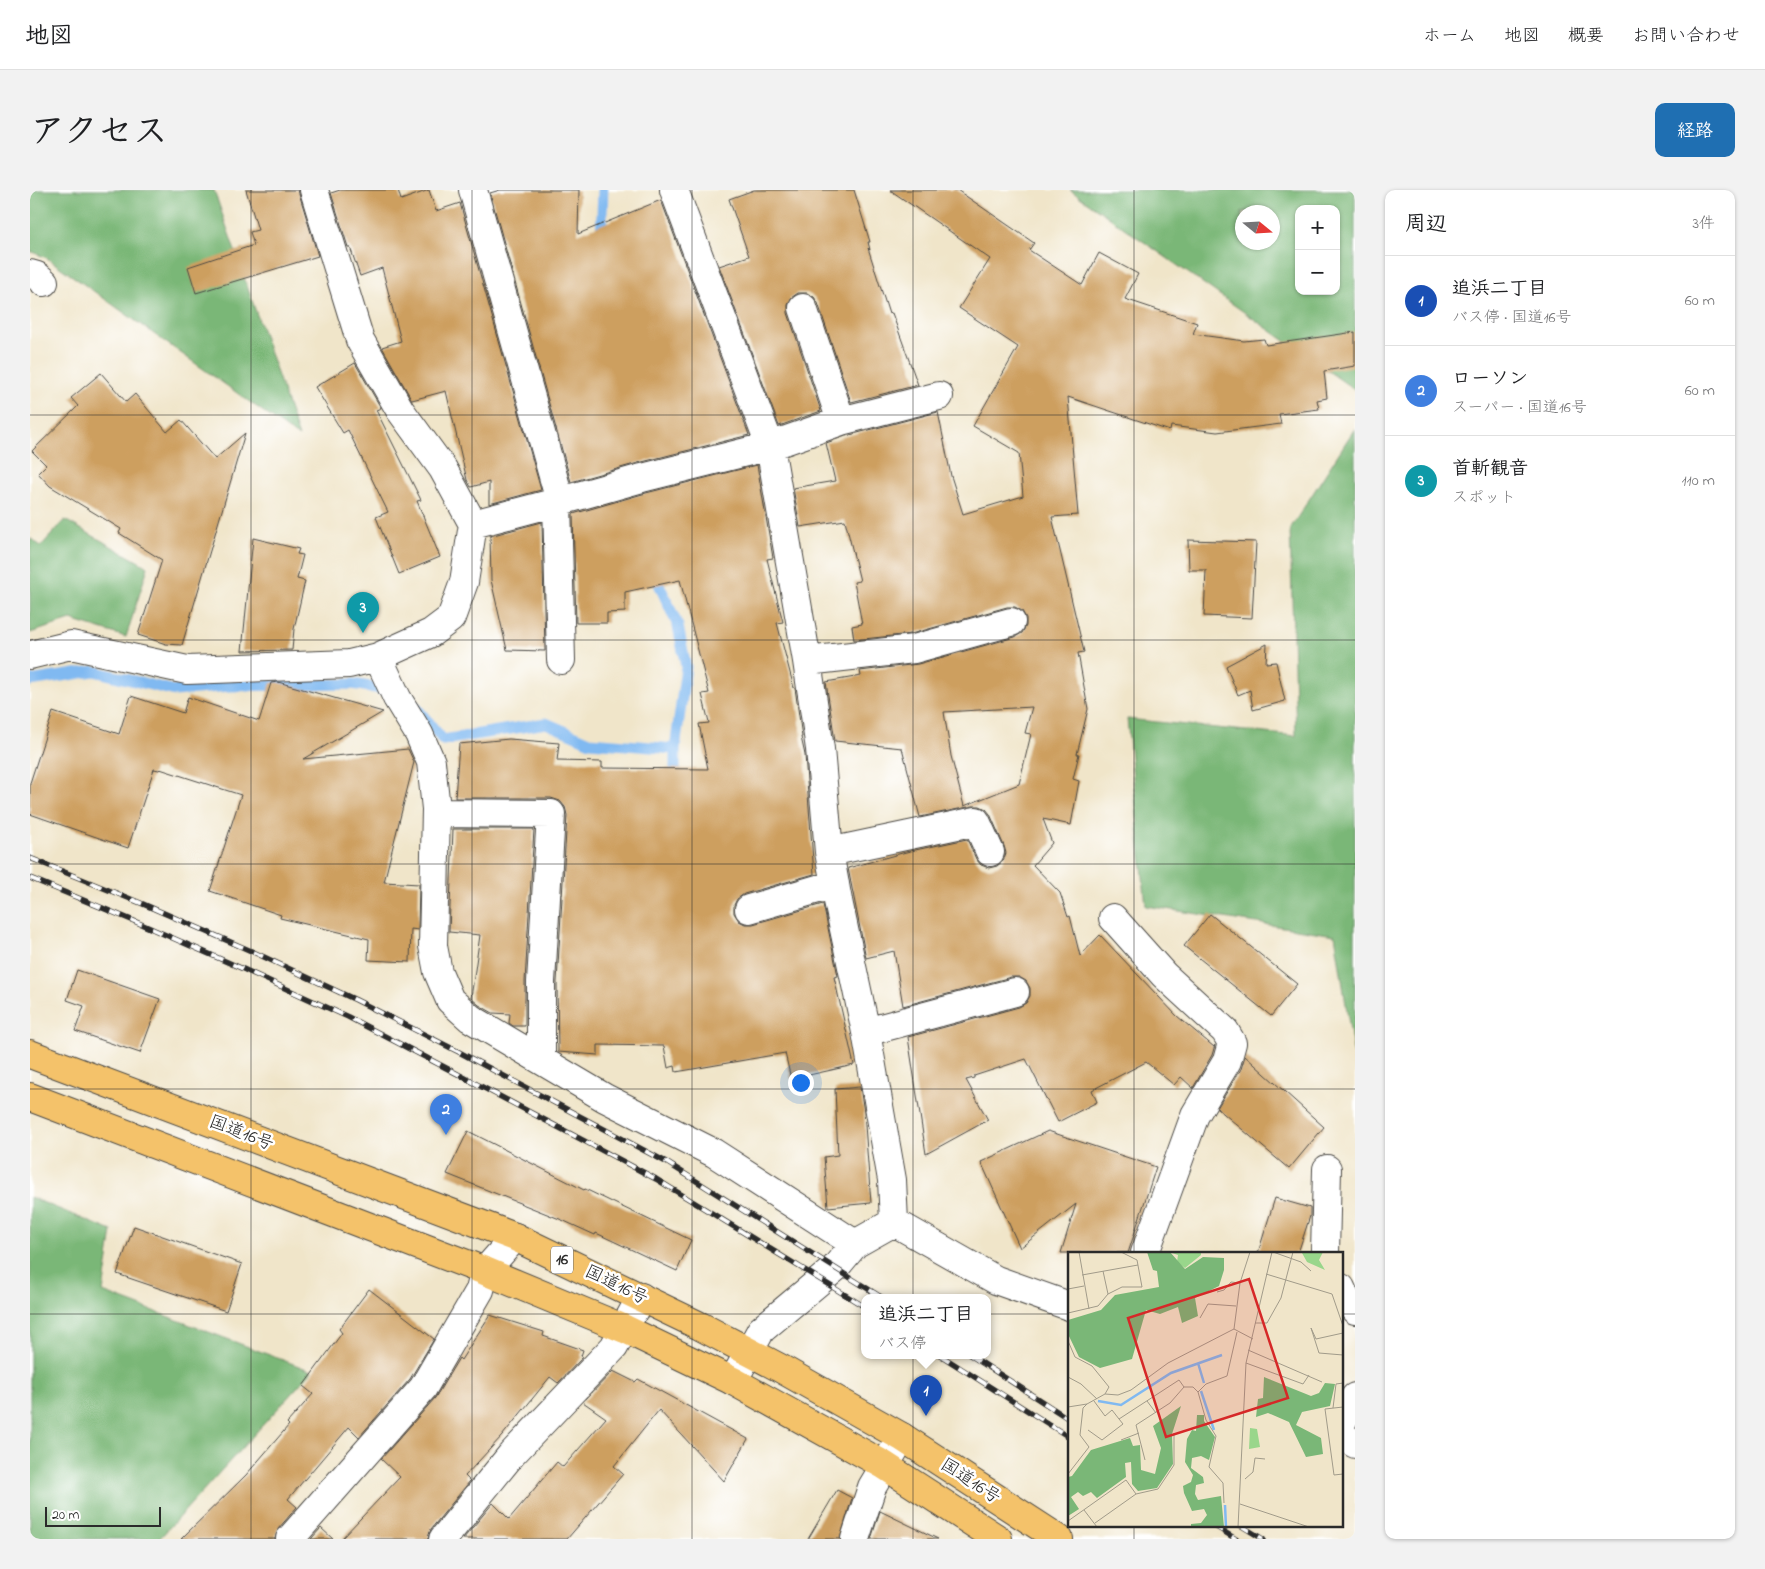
<!DOCTYPE html>
<html lang="ja">
<head>
<meta charset="utf-8">
<style>
  body { margin:0; font-family:"Indie Flower","Klee One",sans-serif; background:#f2f2f2; color:#202124 }
  .controls { position:absolute; right:15px; top:15px; display:grid; overflow:hidden; border-radius:10px; box-shadow:0 1px 4px #0004 }
  .controls button { width:45px; height:45px; display:grid; place-items:center; padding:0; border:0; border-bottom:1px solid #e0e0e0; background:#fff; color:#202124; font:25px sans-serif }
  .compass { position:absolute; left:1205px; top:15px; width:45px; height:45px; border-radius:50%; background:#fff; box-shadow:0 1px 4px #0004; rotate:108deg }
  .scale { position:absolute; left:15px; bottom:12px; width:116px; box-sizing:border-box; padding-left:5px; border:2px solid #2b2b2b; border-top:0; font-size:14px; line-height:18px; white-space:nowrap; color:#2b2b2b; -webkit-text-stroke:4px #fff; paint-order:stroke }
  .you { position:absolute; left:770px; top:892px; width:18px; height:18px; margin:-12px; border:4px solid #fff; border-radius:50%; background:#1a73e8; box-shadow:0 0 0 8px #1a73e833 }
  .badge { display:grid; place-items:center; width:32px; height:32px; border-radius:50%; background:#1f6fb2; color:#fff; font-size:16px; font-weight:700 }
  .pin { position:absolute; translate:-50% -41px; filter:drop-shadow(0 1px 2px #0008) }
  .pin::after { content:''; position:absolute; top:26px; width:18px; height:15px; background:inherit; clip-path:polygon(0 0,100% 0,50% 100%) }
  .popup { position:absolute; left:831px; top:1104px; width:130px; height:65px; box-sizing:border-box; display:grid; place-content:center; border-radius:10px; background:#fff; filter:drop-shadow(0 1px 4px #0005); font-size:16px; white-space:nowrap; color:#757577 }
  .popup b { font-size:19px; color:#202124 }
  .popup::after { content:''; position:absolute; left:50%; top:100%; margin-left:-10px; border:10px solid transparent; border-top-color:#fff }
  .list { margin:0; padding:0; list-style:none }
  h2 { display:flex; justify-content:space-between; align-items:center; height:65px; margin:0; padding:0 20px; font-size:21px }
  h2 small { font-size:16px; font-weight:400; color:#757577 }
  .list li { display:grid; grid-template-columns:32px 1fr auto; gap:15px; align-items:center; box-sizing:border-box; height:90px; padding:0 20px; border-top:1px solid #e0e0e0 }
  .list b { display:block; font-size:19px; white-space:nowrap }
  .list p { margin:0; font-size:16px; white-space:nowrap; color:#757577 }
  .list em { font-size:16px; font-style:normal; color:#757577 }
  .map { position:relative; flex:none; width:1325px; height:1349px; overflow:hidden; border-radius:10px }
  header { display:flex; align-items:center; gap:30px; box-sizing:border-box; height:70px; padding:0 25px; background:#fff; border-bottom:1px solid #e0e0e0 }
  header strong { font-size:24px }
  nav { display:flex; gap:28px; margin-inline-start:auto; font-size:18px }
  .intro { display:flex; align-items:center; justify-content:space-between; box-sizing:border-box; height:120px; padding:0 30px }
  h1 { margin:0; font-size:35px }
  .button { padding:12px 22px; border-radius:10px; background:#1f6fb2; color:#fff; font-size:18px; font-weight:700 }
  main { display:flex; gap:30px; padding:0 30px }
  aside { flex:1; background:#fff; border-radius:10px; box-shadow:0 1px 4px #0004 }
  .map>svg:first-child { display:block }
</style>
</head>
<body>
<header>
<strong>地図</strong>
<nav><a>ホーム</a><a>地図</a><a>概要</a><a>お問い合わせ</a></nav>
</header>
<div class="intro"><h1>アクセス</h1><a class="button">経路</a></div>
<main>
<div class="map">
<svg width="1325" height="1349" viewBox="0 0 1325 1349">
  <rect width="100%" height="100%" fill="#fff"/>
  <filter id="ink" filterUnits="userSpaceOnUse"><feTurbulence type="fractalNoise" baseFrequency=".02" numOctaves="2"/><feDisplacementMap in="SourceGraphic" scale="10" xChannelSelector="R" yChannelSelector="G"/><feConvolveMatrix kernelMatrix="1 2 1 2 8 2 1 2 1" color-interpolation-filters="sRGB"/></filter>
  <filter id="wash" filterUnits="userSpaceOnUse"><feTurbulence type="fractalNoise" baseFrequency=".0096" numOctaves="4" result="noise"/><feDisplacementMap in="SourceGraphic" scale="20" xChannelSelector="R" yChannelSelector="G"/><feGaussianBlur stdDeviation="1.12" result="paint"/><feColorMatrix in="noise" values="0 0 0 0 0 0 0 0 0 0 0 0 0 0 0 0 0 1.4 0 .05"/><feComposite in="paint" operator="in"/></filter>
  <g filter="url(#wash)">
    <rect width="100%" height="100%" fill="#f0e5c9"/>
    <path fill="#7ab777" stroke="#527151" fill-rule="evenodd" d="M0,0H184L269,247L17,68L0,61Z
      M1040,0H1325V200ZM1269,19H1306V101H1269ZM1212,22H1242V52H1212Z
      M1325,238V872L1305,745L1116,716L1097,529L1266,546L1260,339Z
      M35,330L118,377L96,447L41,430L0,443V348L11,356Z
      M0,1007L82,1041L73,1102L282,1181L129,1349H0Z"/>
    <g fill="none" stroke-linecap="round" stroke-linejoin="round">
      <path stroke="#80b9f1" stroke-width="11" d="M571,48L573,0
        M623,381L648,436L656,477L645,559V593
        M0,491L64,481L145,501L200,496L323,494L362,501
        M386,517L413,550L516,533L560,552L645,559"/>
    </g>
    <g id="blocks">
      <path fill="#cd9f5e" fill-rule="evenodd" d="M216,0H268L288,66L166,103L158,77L224,55L220,42L228,40Z
        M310,0H368L371,10L399,0L406,21L430,13L511,300L459,314V292L441,297L437,290L416,201L382,210L352,157L371,151L352,78L330,86L320,57H318L301,3Z
        M470,0H549L548,44L631,10L719,245L608,273L541,292L460,3Z
        M724,0H824L840,52H838L840,60L838,58L859,124L862,123L888,195L821,212L788,113L784,107L777,103H768L761,108L758,115V123L791,221L749,236L689,76L719,66L699,9Z
        M860,0H927L1004,53L999,60L1052,95L1069,63L1108,84L1095,109L1167,133L1163,144L1214,151L1234,149L1236,155L1325,142V176L1294,181L1297,208L1287,210L1289,219L1249,224L1251,234L1187,242L1141,236L1140,241L1038,207L1048,325L1022,327L1054,462L1048,463L1058,519L1047,564H1049L1043,589L1049,591L1041,635L1013,629L1022,653L1003,675L1030,703L1038,727L1040,726L1050,766L1070,745L1147,826L1184,857L1185,855L1182,865L1163,898L1151,887L1144,895L1116,872L1062,900L1067,912L1028,932L996,869L944,886V888L936,890L958,930L896,964L878,847L989,817L996,813L1000,806V798L996,791L989,787H981L873,816L864,761L836,768L818,678L876,662L937,649L946,669L951,675L959,678L967,676L973,671L976,663L974,656L960,624L956,619L950,616H943L890,627L872,558L805,551L796,492L831,486L830,481L888,474L985,447L992,443L996,436V428L992,421L985,417H977L881,444L824,450L822,436L832,434L824,392L830,391L815,330L770,337L763,298L805,291L796,253L816,246L908,222L921,286L933,324L993,306L989,263L943,236L988,157L929,118L960,69ZM1002,517L995,543L1001,544L989,594L934,616L921,566L914,522Z
        M325,173L351,218L346,220L391,310L387,311L410,367L369,384L346,327L358,322L318,240L313,243L285,197Z
        M71,183L96,212L105,204L137,242L151,230L185,269L215,243L152,455L136,454L108,445L132,370L89,343L91,339L20,296L8,283L16,275L2,261L48,216L41,208Z
        M727,275L743,368L737,369L753,432L747,433L764,498H765L772,547H771L775,565L784,684L714,704L707,709L704,715V723L709,731L715,734H723L793,714L808,786L804,787L824,875L761,889L755,863L646,882L645,876L638,878L634,856L568,855V865L528,862L527,792L537,625L535,617L530,611L521,608H425L429,554L479,549L529,553L527,571L572,572V578L678,579L669,534L679,533L672,504L679,503L650,390L595,402V422L577,423V433H546L543,324L616,303Z
        M512,332L515,461L477,460L461,390L460,346Z
        M223,348L269,359L267,364L273,365L267,389L275,391L264,439L262,460L212,461Z
        M1158,350L1226,352L1222,428L1174,426L1176,380H1159Z
        M1237,454L1236,473L1246,472L1255,511L1223,520L1220,500L1208,505L1196,476Z
        M248,492L353,522L273,569L378,559L384,572L354,692L389,694L388,740L381,739L380,772L338,770L339,749L250,728L251,725L180,701L211,605L130,579L129,580L124,579L98,658L0,624V593L23,522L89,544L101,506L153,523L158,507L229,531L241,493Z
        M423,639H504L495,791V836H483L479,833L480,824L463,823L449,815L441,808L450,745L419,742Z
        M1180,724L1267,794L1241,826L1154,756Z
        M47,780L130,809L110,863L45,841L54,816L37,810Z
        M1215,866L1294,937L1259,979L1187,918L1211,879Z
        M830,897L834,922L841,1013L798,1017L794,967L808,965L805,899Z
        M438,941L554,1000L555,999L661,1050L647,1081L566,1043L565,1045L532,1030L417,984Z
        M1018,941L1126,977L1098,1063H1031L1046,1014L990,1058L951,972Z
        M1245,1008L1280,1018V1026L1268,1063H1228Z
        M104,1036L212,1074L196,1121L87,1084Z
        M339,1099L404,1149L380,1189L329,1247L319,1237L258,1309L267,1317L248,1339L245,1349H151L216,1285L259,1235L257,1233L283,1204L273,1196L312,1143L309,1139Z
        M460,1125L514,1142L513,1146L553,1160L551,1166L553,1167L528,1193L520,1187L472,1246L435,1286L440,1291L401,1339L398,1349H311L370,1287L351,1269L405,1208L429,1168L431,1170Z
        M583,1181L605,1192L608,1189L718,1249L694,1291L629,1220L584,1276L593,1284L537,1349H433L463,1313L479,1329L527,1272L533,1277L576,1228L553,1212Z
        M807,1300L822,1308L810,1349H778Z
        M850,1321L908,1349H841Z
        M291,1338L303,1349H281Z"/>
    </g>
  </g>
  <g filter="url(#ink)">
    <use href="#blocks" fill-opacity="0" stroke="#494743" stroke-width="1"/>
    <g fill="none" stroke-linecap="round" stroke-linejoin="round">
      <defs>
        <path id="minor" d="M284,0L330,150L370,220L413,279L443,334L434,392L421,428L401,443L348,467
          M443,0L530,311
          M644,0L740,256L777,471L790,559L799,662L808,711L836,842L862,990L864,1032L825,1054L805,1078L731,1140L703,1191
          M0,84L7,86L14,92
          M773,118L811,231
          M527,312L531,470
          M443,334L527,312L612,288L740,256L811,231L909,206
          M0,465L41,455L157,480L319,474L348,467L367,508L389,544L401,572L406,619L403,756L408,782L420,810L440,828L575,908L684,963L825,1054
          M777,471L884,459L981,432
          M406,623L521,624L511,792V870
          M799,662L946,631L960,662
          M719,719L805,694
          M1083,728L1134,785L1195,841L1202,853L1197,871L1165,925L1115,1063
          M836,842L985,802
          M864,1032L966,1090L1039,1116
          M1295,1063L1297,979
          M1311,1098L1317,1111L1325,1120
          M1311,1234L1325,1207
          M1311,1245L1325,1254
          M260,1349L393,1198L450,1100L455,1081L485,1047
          M413,1349L482,1264L584,1157L611,1107
          M825,1349L842,1297L872,1247"/>
        <path id="highway" d="M0,864L485,1047L670,1136L750,1178L872,1247L1029,1349
          M0,907L455,1081L595,1139L703,1191L854,1275L968,1349"/>
      </defs>
      <use href="#minor" stroke="#494743" stroke-width="30"/>
      <use href="#highway" stroke="#494743" stroke-width="30"/>
      <use href="#minor" stroke="#fff" stroke-width="28"/>
      <use href="#highway" stroke="#f4c26a" stroke-width="28"/>
      <defs>
        <path id="rail" d="M0,668L113,714L219,760L326,810L429,862L636,972L851,1107
          M0,688L104,731L211,778L318,827L422,881L626,989L835,1117
          M910,1165L1039,1247
          M940,1165L1039,1229
          M1183,1335L1206,1349
          M1210,1335L1233,1349"/>
      </defs>
      <use href="#rail" stroke="#2b2b2b" stroke-width="5.5"/>
      <use href="#rail" stroke="#fff" stroke-width="4" stroke-dasharray="11" stroke-linecap="butt"/>
    </g>
  </g>
  <path fill="none" stroke="#2b2b2b" stroke-width="1" stroke-opacity="0.55" d="M221,0V1349M442,0V1349M662,0V1349M883,0V1349M1104,0V1063M0,225H1325M0,450H1325M0,674H1325M0,899H1325M0,1124H1039M1311,1124H1325M1104,1335V1349"/>
  <g text-anchor="middle" dominant-baseline="central" stroke-width="5" stroke-linejoin="round" paint-order="stroke">
    <rect fill="#fff" stroke="#6b6b6b" stroke-width="1" x="521" y="1056.5" width="22" height="27" rx="4"/>
    <g font-size="16" font-weight="bold" fill="#2b2b2b">
      <text x="532" y="1070">16</text>
    </g>
    <g font-size="18" fill="#2b2b2b" stroke="#fff">
      <text transform="translate(211 944) rotate(21)">国道16号</text>
      <text transform="translate(586 1096) rotate(26)">国道16号</text>
      <text transform="translate(940 1292) rotate(33)">国道16号</text>
    </g>
  </g>
  <g transform="translate(1038 1062)">
    <rect width="275" height="275" fill="#f0e5c9"/>
    <path d="M101,0H133V3L117,16L109,10L110,3ZM255,0L251,8L257,18L239,10L234,1ZM182,176L189,177L192,195L181,197Z" fill="#99d68b"/>
    <path d="M79,0H102L117,17L135,5L156,6V18L151,34L127,46L130,64L114,71L110,55L92,62L78,58L64,107L32,116L11,105L0,82V68L33,58L47,43L91,35L89,19L85,18ZM196,125L243,144L251,141L257,131L267,132L262,154L234,160L228,173L253,186L255,202L238,205L221,170L200,161L188,165L190,147L195,146ZM113,154L104,182L105,212L89,236L70,239L64,232L63,210L57,211L58,225L29,246L23,240L15,244L10,240L3,245L11,257L0,264V225L4,224L23,198L62,186L65,194L72,193L73,218L87,222L93,196L85,174ZM129,163H136V169L147,185L141,208L133,204L124,206L123,216L135,225L136,231L128,233L127,242L130,248L153,244L156,275H123V272L133,271L139,263L136,257L124,259L116,241L115,234L123,230L125,223L117,210L119,187L124,178L128,179Z" fill="#7ab777"/>
    <path fill="none" stroke="#80b9f1" stroke-width="2.5" d="M130,111L136,131M133,139L146,178M30,149L53,153L103,121L154,103M157,253L158,275"/>
    <path fill="none" stroke="#a19b8a" stroke-width="1" d="M11,0L21,57M205,0L233,10L243,19M35,19L40,42M198,22L264,42L275,74M14,23L70,13M0,37L16,34M149,40L156,38L163,30L172,31M0,61L30,54L40,42L54,35H74L69,8L53,0M132,66L140,52L168,54M187,71H199L213,46L225,0M166,77L172,31L182,0M275,81L248,87L243,76L251,101L275,103M0,89L7,105L24,114L41,135L37,142M180,98L254,130M178,111L235,132L241,123M0,125L13,132L29,147M26,149L37,164L44,158L51,167M79,149L88,161M0,155L19,152M275,155L257,157L266,223L275,222M265,156L268,132L275,131M20,178L34,188L55,172L51,167L111,128L116,135M53,188L71,181M77,208L68,173L102,151L116,135H125L130,140M0,222L21,195L12,183L15,156L19,152L37,142L50,143L63,138L100,111L162,79L166,77L185,87M177,227L185,220L187,206L197,207M156,251L155,231L141,215L148,184L138,168L130,140L138,132L159,124L169,80M172,252L241,275M16,258L29,275M0,269L58,228L68,242M27,271L68,242L90,237L106,213V181M170,275L178,111L204,0"/>
    <path fill="#d62828" fill-opacity="0.15" stroke="#d62828" stroke-width="2.5" d="M181,27L220,146L98,185L60,66Z"/>
    <rect width="275" height="275" fill="none" stroke="#2b2b2b" stroke-width="2.5"/>
  </g>
</svg>
<div class="controls">
<button>+</button>
<button>−</button>
</div>
<svg class="compass" viewBox="-18 -18 36 36"><path d="M0-13l5 13h-10z" fill="#e53935"/><path d="M0 13l5-13h-10z" fill="#757577"/></svg>
<div class="scale">20 m</div>
<div class="you"></div>
<div class="pin badge" style="left:896px;top:1226px;background:#1a4fb4">1</div>
<div class="popup"><b>追浜二丁目</b>バス停</div>
<div class="pin badge" style="left:416px;top:945px;background:#3f7fe0">2</div>
<div class="pin badge" style="left:333px;top:443px;background:#0f9aa8">3</div>
</div>
<aside>
<h2>周辺<small>3件</small></h2>
<ul class="list">
<li><span class="badge" style="background:#1a4fb4">1</span><div><b>追浜二丁目</b><p>バス停 · 国道16号</p></div><em>60 m</em></li>
<li><span class="badge" style="background:#3f7fe0">2</span><div><b>ローソン</b><p>スーパー · 国道16号</p></div><em>60 m</em></li>
<li><span class="badge" style="background:#0f9aa8">3</span><div><b>首斬観音</b><p>スポット</p></div><em>110 m</em></li>
</ul>
</aside>
</main>
</body>
</html>
